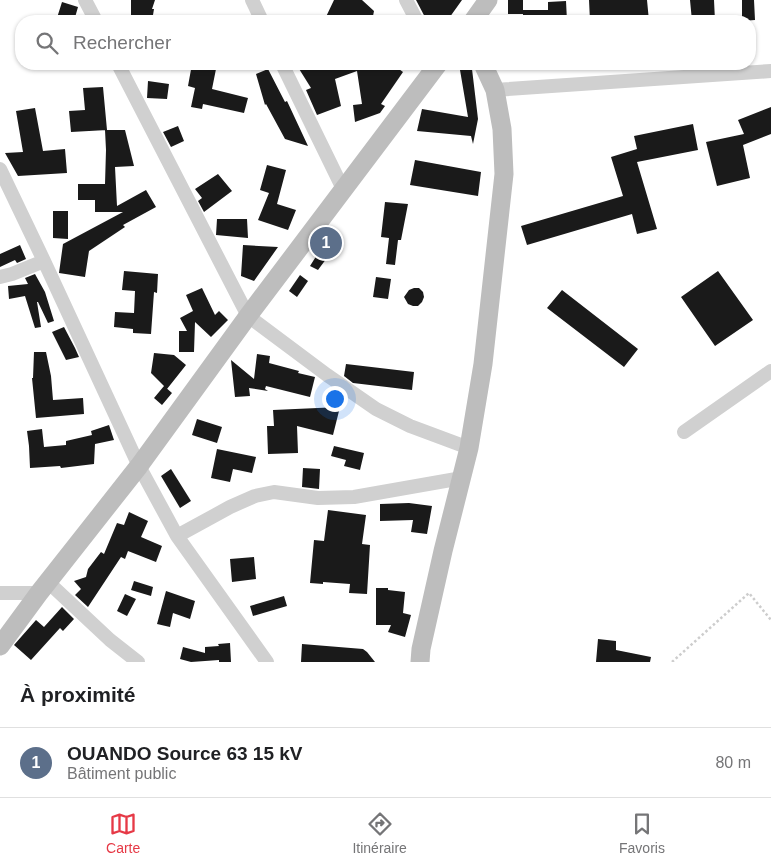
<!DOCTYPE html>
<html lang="fr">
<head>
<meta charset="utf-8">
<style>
  body { margin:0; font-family:Helvetica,sans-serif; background:#f6f6f6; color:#202124 }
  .you { position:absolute; left:334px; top:398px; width:18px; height:18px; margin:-12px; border:4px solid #fff; border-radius:50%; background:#1a73e8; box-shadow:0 0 0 8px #1a73e833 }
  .badge { display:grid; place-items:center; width:32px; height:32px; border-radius:50%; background:#e63946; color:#fff; font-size:16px; font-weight:700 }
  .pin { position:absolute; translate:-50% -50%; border:2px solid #fff; box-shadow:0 1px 5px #0006 }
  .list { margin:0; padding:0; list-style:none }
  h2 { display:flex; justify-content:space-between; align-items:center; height:65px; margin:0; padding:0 20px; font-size:21px }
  h2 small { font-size:16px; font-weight:400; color:#757577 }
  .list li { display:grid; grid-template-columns:32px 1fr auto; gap:15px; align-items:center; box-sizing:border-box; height:70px; padding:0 20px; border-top:1px solid #e0e0e0 }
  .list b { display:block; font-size:19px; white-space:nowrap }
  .list p { margin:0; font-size:16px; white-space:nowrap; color:#757577 }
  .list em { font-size:16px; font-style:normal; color:#757577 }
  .icon { flex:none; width:28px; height:28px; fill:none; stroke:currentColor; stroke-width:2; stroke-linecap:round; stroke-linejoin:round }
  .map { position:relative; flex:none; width:771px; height:662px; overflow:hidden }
  .search { position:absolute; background:#fff; box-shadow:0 1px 4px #0004; left:15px; right:15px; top:15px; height:55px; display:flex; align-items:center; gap:12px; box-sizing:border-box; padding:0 18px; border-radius:20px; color:#757577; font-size:19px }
  .sheet { height:135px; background:#fff }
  nav { display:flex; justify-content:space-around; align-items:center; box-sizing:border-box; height:70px; border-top:1px solid #e0e0e0; background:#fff; font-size:14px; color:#757577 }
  nav a { display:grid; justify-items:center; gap:2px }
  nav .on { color:#e63946 }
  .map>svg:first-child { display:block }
</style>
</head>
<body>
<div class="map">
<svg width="771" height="662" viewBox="0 0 771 662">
  <rect width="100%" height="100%" fill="#fff"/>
  <path fill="#1a1a1a" d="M131,0H155L152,9H154L152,21H131Z
    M334,0H362L374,11L372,21H324Z
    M416,0H462L447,21H427Z
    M508,0H523V14H508Z
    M589,0H647L649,21H590Z
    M690,0H714L715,21H692Z
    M742,0H754L755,20L742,21Z
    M566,1L567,21H523V10H548V2Z
    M62,2L78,7L74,21H56Z
    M192,64H217L212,89L248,98L244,113L203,104L202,109L191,107L195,88L188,86Z
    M296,64H392L403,72L381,104L385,106L380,113L355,122L353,105L362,104L357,71L335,79L341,106L317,115L306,90L311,88Z
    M268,69L285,102L287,101L308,146L285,139L266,104L265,105L256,74Z
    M472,69L478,119L473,144L471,136L417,131L422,109L468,117L460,70Z
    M148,81L169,84L167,99L147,98Z
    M103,87L107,130L71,132L69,111L85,110L83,88Z
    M771,107V134L743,145L750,178L717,186L706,142L744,134L738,120Z
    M35,108L43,151L65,149L67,173L18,176L5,153L23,152L16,111Z
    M693,124L698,150L637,162L657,229L637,234L632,214L527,245L521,226L623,196L611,157L637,149L634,136Z
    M178,126L184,141L171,147L163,132Z
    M105,130H125L134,166L115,167L117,206L146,190L156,207L123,225L125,227L89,251L85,277L59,273L63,244L123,212H95V200H78V184H105L106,150Z
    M415,160L481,172L478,196L410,185Z
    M267,165L286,170L277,204L296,210L288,230L258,220L269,193L260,190Z
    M218,174L232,191L204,212L198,201L202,198L195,189Z
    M385,202L408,204L401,240H398L395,265L386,264L389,238L381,237Z
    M53,211H68V239L53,238Z
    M217,219H247L248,238L216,235Z
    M20,245L26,259L17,263L15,260L0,267V254Z
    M243,245L278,247L254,281L241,276Z
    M320,250L332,251L318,270L310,266Z
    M124,271L158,274L157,293L154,292L151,334L133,333V329L114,327L115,312L134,313L135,291L122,290Z
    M718,271L753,320L715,346L681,297Z
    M35,274L45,292L54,321L48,323L38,302H37L41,327L35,328L25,296L9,299L8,286L28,284L25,278Z
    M300,275L308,281L297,297L289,291Z
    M376,277L391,279L388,299L373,297Z
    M202,288L215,315L219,311L228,320L211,337L195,322L194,352H179V331H187L180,318L193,311L186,295Z
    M414,288H419L423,292L424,297L422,302L418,306H413L408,304L404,297L409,290Z
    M562,290L638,349L624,367L547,308Z
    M64,327L75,348L79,357L66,360L52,332Z
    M34,352H46L51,376L53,400L83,398L84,414L36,418L32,378H33Z
    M154,353L174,355L186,365L167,389L151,373Z
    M257,354L270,356L269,363L299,371L298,373L315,377L310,397L266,386L265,389L268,391L249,388L250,396L235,397L231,360L254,379Z
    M346,364L414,372L412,390L353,383L344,376Z
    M164,386L172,393L162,405L154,398Z
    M340,407L333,435L297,426L298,453L268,454L267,426H274L273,410Z
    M197,419L222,427L217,443L192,435Z
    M109,425L114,440L95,444L94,464L61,468L60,466L30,468L29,446L27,431L42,429L44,447L66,445V441L92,435L91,431Z
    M334,446L364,453L360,470L344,466L346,460L331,456Z
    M217,449L256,457L252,473L233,469L230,482L211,478Z
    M303,468L320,469L319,489L302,487Z
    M171,469L191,501L180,508L161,476Z
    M409,503L432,506L427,534L411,532L413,520L380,521V504Z
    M328,510L366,515L362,544L370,545L367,594L349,593L350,584L323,582V584L310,583L314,540L324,541Z
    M129,512L148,521L141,537L162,546L156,562L128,551L125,559L121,557L88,607L75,595L81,589L74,581L86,577L88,569L101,552L104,554L117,523L124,525Z
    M254,557L256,579L232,582L230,559Z
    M134,581L153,587L151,596L131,590Z
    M376,588H388V590L405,592L403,613L411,615L405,637L388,632L391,625H376Z
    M166,591L195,601L190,619L173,613L170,627L157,624Z
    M125,594L136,599L127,616L117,611Z
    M284,596L287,606L253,616L250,606Z
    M62,607L74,619L63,631L60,628L31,660L14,645L36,620L44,627Z
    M598,639L616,641V650L651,657L650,662H596Z
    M230,643L231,662H219V660L191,662L180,659L183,647L205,653V647L219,646L218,644Z
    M302,644L363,649L367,652L375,662H301Z"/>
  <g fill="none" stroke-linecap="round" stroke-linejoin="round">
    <path stroke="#cdcdcd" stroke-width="2.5" stroke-dasharray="2.5 2.5" stroke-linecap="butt" d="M672,662L749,593L771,620"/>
    <path stroke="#d0d0d0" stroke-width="14" d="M85,0L96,21
      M252,0L262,21
      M406,0L417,21
      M118,64L248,316L327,375L376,409L410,426L469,448
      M282,64L343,189
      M495,90L771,71
      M0,169L44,261L139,466L177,536L267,662
      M0,277L12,274L44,261
      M684,432L771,371
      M177,536L230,507L255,496L274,492L318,498L354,497L462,478
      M48,582L110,640L138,662
      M0,593H39"/>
    <path stroke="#bdbdbd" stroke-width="19" d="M473,21L488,0
      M0,646L39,593L139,466L248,316L438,64
      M420,662L421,649L443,551L469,448L483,364L504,174L502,129L495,90L483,64"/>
  </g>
</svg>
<div class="you"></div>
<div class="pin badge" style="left:326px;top:243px;background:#5c6f8a">1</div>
<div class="search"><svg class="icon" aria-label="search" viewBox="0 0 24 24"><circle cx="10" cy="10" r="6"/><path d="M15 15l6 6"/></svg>Rechercher</div>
</div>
<section class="sheet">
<h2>À proximité<small></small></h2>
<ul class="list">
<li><span class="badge" style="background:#5c6f8a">1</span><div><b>OUANDO Source 63 15 kV</b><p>Bâtiment public</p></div><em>80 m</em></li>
</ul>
</section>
<nav>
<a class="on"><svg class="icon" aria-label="map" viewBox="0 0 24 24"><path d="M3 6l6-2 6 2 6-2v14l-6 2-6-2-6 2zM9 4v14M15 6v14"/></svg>Carte</a>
<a><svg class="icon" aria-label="directions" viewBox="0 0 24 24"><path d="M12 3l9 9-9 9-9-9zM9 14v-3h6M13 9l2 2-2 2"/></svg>Itinéraire</a>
<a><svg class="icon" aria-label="saved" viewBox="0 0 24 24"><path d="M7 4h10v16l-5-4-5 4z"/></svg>Favoris</a>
</nav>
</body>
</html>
